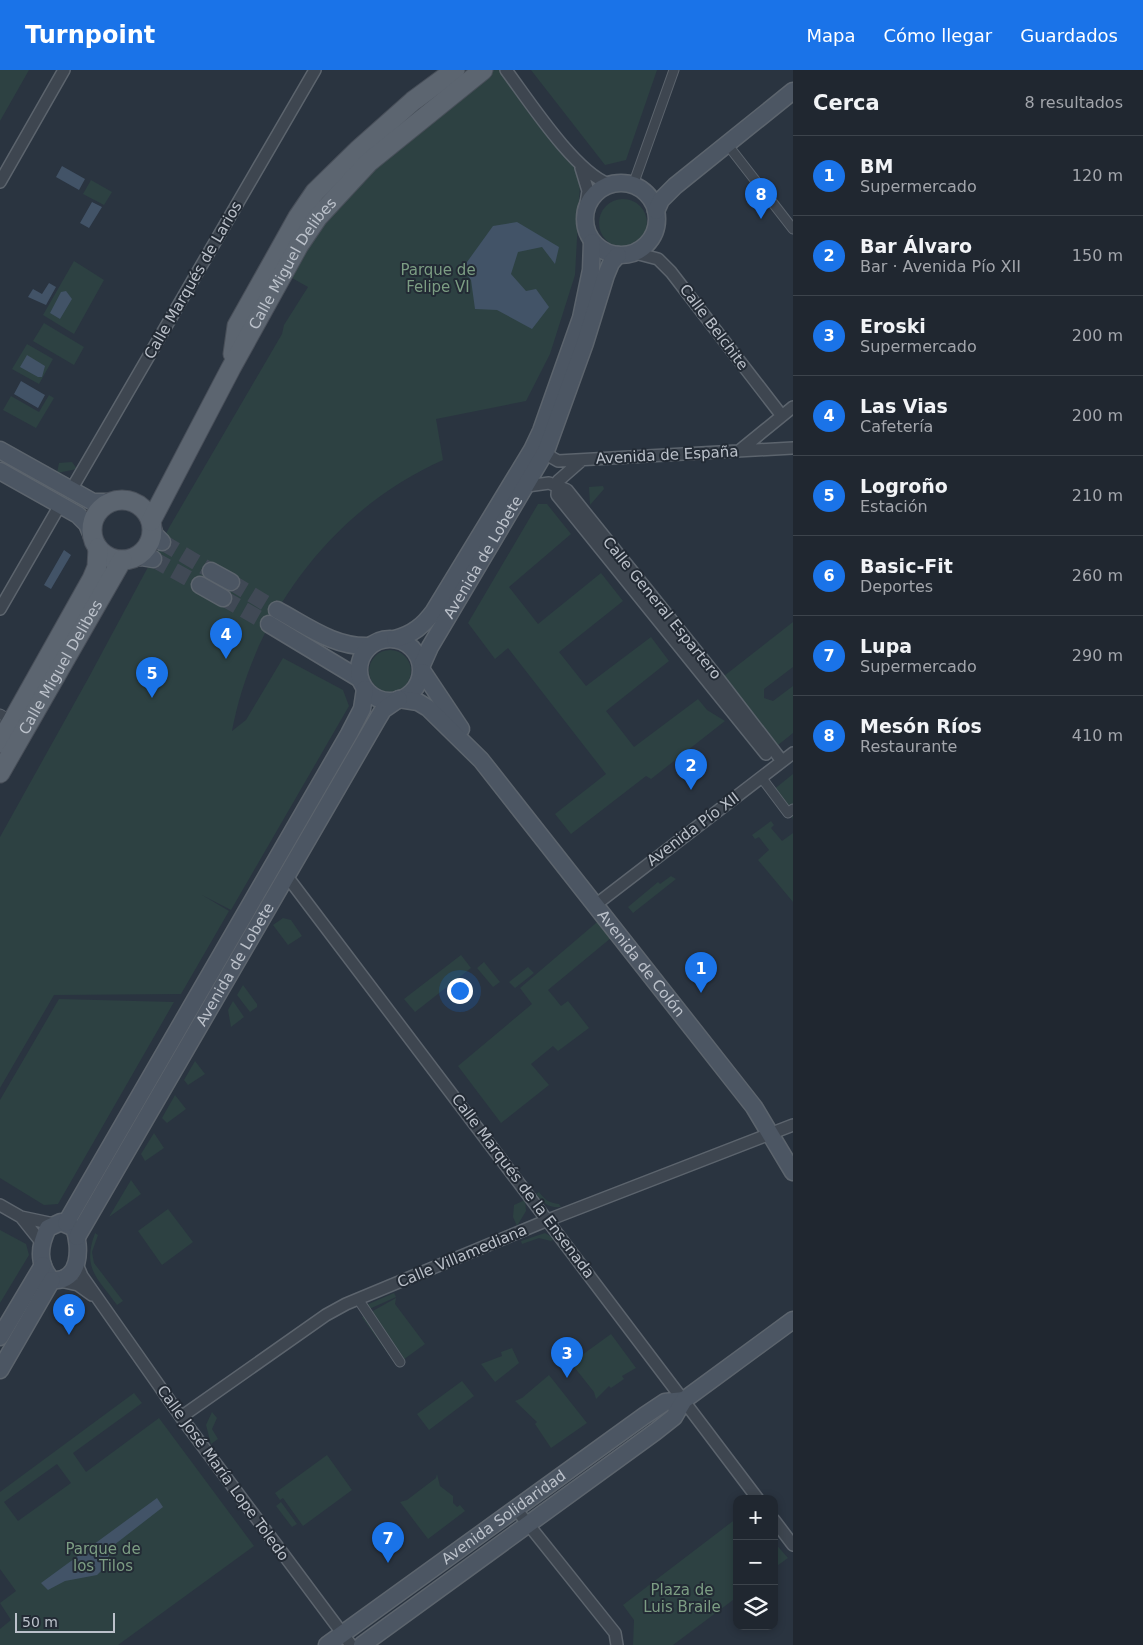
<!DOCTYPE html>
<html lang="es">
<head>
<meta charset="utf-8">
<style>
  body { margin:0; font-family:"DejaVu Sans",sans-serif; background:#2d333c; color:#f1f3f6 }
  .controls { position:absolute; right:15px; bottom:15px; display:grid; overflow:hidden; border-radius:10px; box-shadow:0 2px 8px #0003 }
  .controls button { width:45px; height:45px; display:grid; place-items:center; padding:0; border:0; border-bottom:1px solid #3d444c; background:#202730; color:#f1f3f6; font:25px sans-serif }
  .scale { position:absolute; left:15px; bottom:12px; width:100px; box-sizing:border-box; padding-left:5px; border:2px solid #bbc1ca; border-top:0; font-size:14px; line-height:18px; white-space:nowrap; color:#bbc1ca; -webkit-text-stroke:4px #232b35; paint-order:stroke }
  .you { position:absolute; left:459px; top:920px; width:18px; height:18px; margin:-12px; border:4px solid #fff; border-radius:50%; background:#1a73e8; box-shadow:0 0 0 8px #1a73e833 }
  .badge { display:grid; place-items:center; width:32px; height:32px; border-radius:50%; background:#1a73e8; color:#fff; font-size:16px; font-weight:700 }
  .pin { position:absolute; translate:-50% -41px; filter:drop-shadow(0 1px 2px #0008) }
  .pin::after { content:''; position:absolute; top:26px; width:18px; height:15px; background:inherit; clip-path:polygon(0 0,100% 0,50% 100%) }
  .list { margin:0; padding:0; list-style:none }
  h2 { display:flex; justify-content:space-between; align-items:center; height:65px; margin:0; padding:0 20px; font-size:21px }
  h2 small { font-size:16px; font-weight:400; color:#a2a5ab }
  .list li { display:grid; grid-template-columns:32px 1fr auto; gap:15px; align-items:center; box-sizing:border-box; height:80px; padding:0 20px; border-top:1px solid #3d444c }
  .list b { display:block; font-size:19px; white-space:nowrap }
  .list p { margin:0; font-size:16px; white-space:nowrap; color:#a2a5ab }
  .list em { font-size:16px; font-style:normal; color:#a2a5ab }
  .icon { flex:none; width:28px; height:28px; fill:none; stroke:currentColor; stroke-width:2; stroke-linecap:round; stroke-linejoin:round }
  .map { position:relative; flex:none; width:793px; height:1575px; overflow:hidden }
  header { display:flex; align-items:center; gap:30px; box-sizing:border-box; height:70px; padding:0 25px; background:#1a73e8; color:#fff }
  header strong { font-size:24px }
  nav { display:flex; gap:28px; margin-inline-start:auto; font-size:18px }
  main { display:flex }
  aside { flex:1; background:#202730 }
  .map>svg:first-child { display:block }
</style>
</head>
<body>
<header>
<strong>Turnpoint</strong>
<nav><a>Mapa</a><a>Cómo llegar</a><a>Guardados</a></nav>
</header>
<main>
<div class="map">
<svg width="793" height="1575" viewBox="0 0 793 1575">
  <rect width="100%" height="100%" fill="#2a3440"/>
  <path fill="#2d4142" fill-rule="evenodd" d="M0,0H29L0,51Z
    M483,0H506L581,96L575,205L550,284L526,331L436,349L443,390C334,438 254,544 232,661L246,650L283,588L343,620L349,636L231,840L202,825L229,841L181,924L54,925L0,1018V767L89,607L170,456L282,264L284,255L308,217L285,204L318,147Z
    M531,0H657L626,90L605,95Z
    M91,110L112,122L104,135L83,124Z
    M599 153a24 24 0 1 1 48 0a24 24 0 1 1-48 0Z
    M74,191L104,210L74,264L43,245Z
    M44,253L84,277L74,295L33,271Z
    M27,274L53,289L39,314L12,299Z
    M49,325L54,328L36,358L3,340L11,326L39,342Z
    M72,392L77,399L57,403L59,393Z
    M603,416L604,419L590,435L589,417Z
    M538,434H547L571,464L509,517L538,554L601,503L623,531L559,582L586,616L651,567L669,591L606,641L634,677L698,629L707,640L725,651L651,709L646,706L571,764L555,744L606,704L508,578L495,589L468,553Z
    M793,552V597L764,619V628L773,631L793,616V663L778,675L724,606Z
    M369 601a21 21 0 1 1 42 0a21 21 0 1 1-42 0Z
    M793,704V749L772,721Z
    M771,751L774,755L771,758L782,771L793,763V832L758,790L769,780L759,767L755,769L752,765Z
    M671,806L676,809L633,843L628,837L658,812L660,814Z
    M603,847L617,863L548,920L561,936L568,931L589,958L558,981L553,976L531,994L549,1015L501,1053L458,996L532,934L520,918Z
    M283,848L291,850L302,866L288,875L273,855Z
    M461,885L471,898L415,942L404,929Z
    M484,892L500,912L493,917L477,898Z
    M528,897L534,903L515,918L509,912Z
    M243,915L257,934V937L250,942L237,925Z
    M59,929L174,932L58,1134L44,1135L0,1108V1030Z
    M233,931L244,947L231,957L228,940Z
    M195,991L205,1004L188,1015L184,1010Z
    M175,1025L186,1039L167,1053L162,1048Z
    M154,1063L164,1078L145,1091L141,1084Z
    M131,1110L141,1124L109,1147Z
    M539,1122C545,1130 549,1133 559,1134L561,1137C548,1138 544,1133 536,1124Z
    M525,1130L526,1141L517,1156L513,1147L514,1135Z
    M168,1139L193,1172L162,1195L138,1161Z
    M0,1160L26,1174L29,1185L0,1233Z
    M95,1163L98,1165L92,1182L94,1193L123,1231L117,1235C97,1207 82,1199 95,1163Z
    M545,1163L555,1169L551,1171L539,1168L522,1174L521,1171Z
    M394,1223L396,1227L367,1240L364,1236Z
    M396,1228L395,1234L425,1274L396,1295L362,1247Z
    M611,1264L636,1298L622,1306L624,1309L611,1318L609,1316L596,1329L594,1322L571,1293Z
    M512,1278L519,1293L495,1312L481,1294L502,1286L501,1282Z
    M549,1305L587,1353L551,1378L535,1354L537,1352L515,1331L522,1328Z
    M462,1311L474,1326L429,1360L417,1344Z
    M134,1323L142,1333L73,1383L86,1402L159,1348L254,1476L118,1575H0V1559L11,1550L0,1533L16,1521L0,1499V1422ZM57,1394L71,1413L18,1451L4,1432Z
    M212,1342L217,1348L212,1359L218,1369L211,1374L206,1355Z
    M327,1385L352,1420L303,1456L283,1428L280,1430L275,1423Z
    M437,1404L440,1416L453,1426V1433L457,1437L460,1435L465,1441L428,1469L400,1432L407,1430L436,1408Z
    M281,1432L297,1454L292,1457L276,1436Z
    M737,1448V1527L673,1575H633L634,1550L623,1535Z
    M774,1472L788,1488L774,1498Z"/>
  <path fill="#425367" d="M62,96L85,109L79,120L56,107Z
    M92,132L102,137L89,158L80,153Z
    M517,152L559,177L555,194L542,177L518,182L511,204L526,221L536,219L549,237L532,259L497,240L475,239L471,210L462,199L493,156Z
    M49,213L56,217L46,235L28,227L33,219L42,224Z
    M66,221L72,229L60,249L50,243L61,222Z
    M27,285L45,296L42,307H38L20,297Z
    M21,311L45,325L38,338L14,324Z
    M64,480L71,485L51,519L44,515Z
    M157,1428L163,1437L114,1475L102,1500L97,1505L65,1511L48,1520L41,1513Z"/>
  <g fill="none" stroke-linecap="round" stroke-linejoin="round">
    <path stroke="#404955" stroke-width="16" stroke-dasharray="16 8" stroke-linecap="butt" d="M162,472L211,501
      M153,489L200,515
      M231,512L277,540
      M223,528L269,554"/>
    <defs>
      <path id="pedestrian" d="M727,74L793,159
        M633,115L674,0
        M0,644L12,651
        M765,705L761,707L788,743L793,739
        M358,1229L400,1292"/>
      <path id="minor" d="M506,0C529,31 575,102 609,114
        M581,98L588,121L585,139
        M0,112L64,0
        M635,183L658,189L671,202L782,346
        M546,381L551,387L558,391L793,378
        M739,381L793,337
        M582,390L558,411L557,425L766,684
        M527,416L549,413L567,420L718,608L782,691
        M71,420L315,0
        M0,539L60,435
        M286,805L758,1429
        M594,836L793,683
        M0,1135L21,1147L41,1172
        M21,1147L54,1154
        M77,1194L82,1206L181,1347L351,1575
        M60,1211L78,1215L92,1225
        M181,1347L326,1245L346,1234L548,1150L793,1055
        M516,1439L615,1563L617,1575
        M774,1450L793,1475"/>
      <g id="secondary">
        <circle cx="621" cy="149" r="36"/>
        <path d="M656,141L661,130L675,116L793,21"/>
        <path d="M0,380L93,432H110"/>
        <path d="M0,401L78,445L87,454L92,466"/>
        <path d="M152,456L155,465L162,472"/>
        <path d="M129,489L141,487L153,489"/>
        <path d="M211,501L231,512"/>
        <path d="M200,515L223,528"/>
        <path d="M277,540C307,556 335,578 370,576"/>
        <path d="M269,554L360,609"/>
        <circle cx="390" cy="600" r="31"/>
        <path d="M395,569C413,564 423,556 434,541L532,380L541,361L581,248L591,200L592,172"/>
        <path id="s1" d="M422,595L430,577L546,381L585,273L606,205L611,193L618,185"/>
        <path d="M423,602L461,659"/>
        <path id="s2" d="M399,629L418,632L428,638L481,690L754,1037L793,1102"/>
        <path d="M61,1152L74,1158C81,1177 81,1213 52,1210C37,1194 39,1176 48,1158Z"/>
        <path d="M66,1153L349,664L362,639L365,619"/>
        <path id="s3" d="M77,1167L377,650L383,640L399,629"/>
        <path d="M0,1267L43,1195"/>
        <path d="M0,1300L52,1210"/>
        <path id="s4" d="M327,1575L644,1346L665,1332L684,1330"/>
        <path d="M362,1575L655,1362L674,1347L684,1330L793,1250"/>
      </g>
      <g id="primary">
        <path d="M233,284L237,256L298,147L315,122L359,79L413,31L455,0"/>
        <circle cx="122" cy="460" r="30"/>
        <path id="s5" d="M151,451L231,298L299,175L318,147L369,92L483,0"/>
        <path d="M0,673L92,509L97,497L98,478"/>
        <path id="s6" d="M0,703L122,490"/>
      </g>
    </defs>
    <use href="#pedestrian" stroke="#5c646d" stroke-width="11"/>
    <use href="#minor" stroke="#5c646d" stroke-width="14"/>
    <use href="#secondary" stroke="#5c646d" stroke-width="19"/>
    <use href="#primary" stroke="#484f59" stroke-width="21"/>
    <use href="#pedestrian" stroke="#3e4650" stroke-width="9"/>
    <use href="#minor" stroke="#3e4650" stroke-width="11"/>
    <use href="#secondary" stroke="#4c5663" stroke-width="16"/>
    <use href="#primary" stroke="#5c6570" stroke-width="19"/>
  </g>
  <g text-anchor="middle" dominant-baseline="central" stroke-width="4" stroke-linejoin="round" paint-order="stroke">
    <g font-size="15" fill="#bbc1ca" stroke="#232b35">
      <text stroke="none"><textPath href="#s5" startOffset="294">Calle Miguel Delibes</textPath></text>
      <text transform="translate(193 210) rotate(-60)">Calle Marqués de Larios</text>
      <text transform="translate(714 257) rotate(53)">Calle Belchite</text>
      <text transform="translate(667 385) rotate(-3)">Avenida de España</text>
      <text stroke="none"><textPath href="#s1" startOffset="124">Avenida de Lobete</textPath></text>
      <text transform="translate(662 538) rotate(51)">Calle General Espartero</text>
      <text stroke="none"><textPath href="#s6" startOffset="122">Calle Miguel Delibes</textPath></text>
      <text transform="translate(693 759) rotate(-37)">Avenida Pío XII</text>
      <text stroke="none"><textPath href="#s2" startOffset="364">Avenida de Colón</textPath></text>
      <text stroke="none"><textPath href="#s3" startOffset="315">Avenida de Lobete</textPath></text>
      <text transform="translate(523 1116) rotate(53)">Calle Marqués de la Ensenada</text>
      <text transform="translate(462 1186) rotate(-23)">Calle Villamediana</text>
      <text transform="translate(223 1403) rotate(54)">Calle José María Lope Toledo</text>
      <text stroke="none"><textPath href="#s4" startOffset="218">Avenida Solidaridad</textPath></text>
    </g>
    <g font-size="15" fill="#7c9d83" stroke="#232b35">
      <text x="438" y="200">Parque de<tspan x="438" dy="17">Felipe VI</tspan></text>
      <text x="103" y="1479">Parque de<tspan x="103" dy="17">los Tilos</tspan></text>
      <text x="682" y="1520">Plaza de<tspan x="682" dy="17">Luis Braile</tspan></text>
    </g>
  </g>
</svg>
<div class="controls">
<button>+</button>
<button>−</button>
<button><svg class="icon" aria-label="layers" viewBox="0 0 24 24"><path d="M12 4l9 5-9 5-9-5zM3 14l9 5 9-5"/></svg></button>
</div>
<div class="scale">50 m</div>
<div class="you"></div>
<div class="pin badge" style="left:701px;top:923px">1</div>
<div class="pin badge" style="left:691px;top:720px">2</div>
<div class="pin badge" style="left:567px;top:1308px">3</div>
<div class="pin badge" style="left:226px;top:589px">4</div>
<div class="pin badge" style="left:152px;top:628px">5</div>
<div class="pin badge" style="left:69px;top:1265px">6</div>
<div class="pin badge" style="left:388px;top:1493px">7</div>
<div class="pin badge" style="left:761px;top:149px">8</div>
</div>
<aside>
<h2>Cerca<small>8 resultados</small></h2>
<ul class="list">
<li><span class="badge">1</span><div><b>BM</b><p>Supermercado</p></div><em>120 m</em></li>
<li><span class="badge">2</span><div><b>Bar Álvaro</b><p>Bar · Avenida Pío XII</p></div><em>150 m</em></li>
<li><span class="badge">3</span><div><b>Eroski</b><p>Supermercado</p></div><em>200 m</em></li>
<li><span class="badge">4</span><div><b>Las Vias</b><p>Cafetería</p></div><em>200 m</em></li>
<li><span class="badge">5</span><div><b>Logroño</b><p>Estación</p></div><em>210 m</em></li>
<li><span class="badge">6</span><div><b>Basic-Fit</b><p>Deportes</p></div><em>260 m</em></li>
<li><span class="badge">7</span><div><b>Lupa</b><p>Supermercado</p></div><em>290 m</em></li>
<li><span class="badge">8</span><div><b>Mesón Ríos</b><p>Restaurante</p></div><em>410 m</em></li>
</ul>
</aside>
</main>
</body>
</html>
